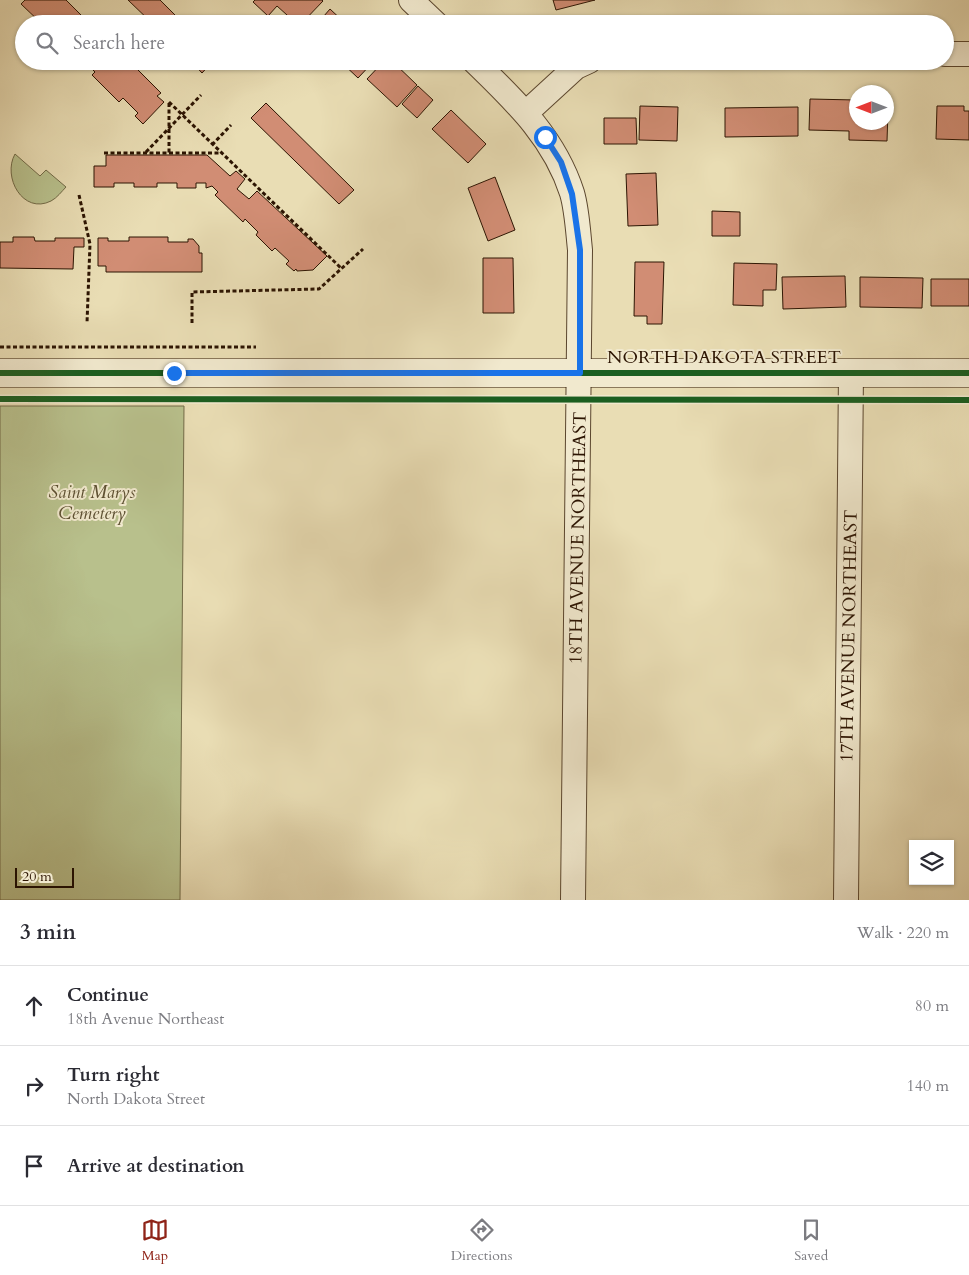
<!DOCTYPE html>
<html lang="en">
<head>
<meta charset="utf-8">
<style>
  body { margin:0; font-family:Cardo,serif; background:#f7f7f7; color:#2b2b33 }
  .controls { position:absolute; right:15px; bottom:15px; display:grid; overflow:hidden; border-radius:0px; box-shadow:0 1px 4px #0004 }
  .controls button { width:45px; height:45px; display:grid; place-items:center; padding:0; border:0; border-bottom:1px solid #e1e1e2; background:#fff; color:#2b2b33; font:25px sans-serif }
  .compass { position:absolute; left:849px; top:85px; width:45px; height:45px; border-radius:50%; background:#fff; box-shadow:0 1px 4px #0004; rotate:270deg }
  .scale { position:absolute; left:15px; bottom:12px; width:59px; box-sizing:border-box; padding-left:5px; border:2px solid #2c1402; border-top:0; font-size:14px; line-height:18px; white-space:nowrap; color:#2c1402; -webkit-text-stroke:4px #f1e9ce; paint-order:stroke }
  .stop { position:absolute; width:15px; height:15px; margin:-11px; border:4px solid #1a73e8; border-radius:50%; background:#fff }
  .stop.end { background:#1a73e8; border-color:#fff; box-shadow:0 1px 5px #0008 }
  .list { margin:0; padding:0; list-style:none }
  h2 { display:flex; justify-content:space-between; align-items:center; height:65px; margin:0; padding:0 20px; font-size:21px }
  h2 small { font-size:16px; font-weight:400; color:#7c7c81 }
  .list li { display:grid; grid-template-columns:32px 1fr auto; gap:15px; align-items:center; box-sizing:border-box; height:80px; padding:0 20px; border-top:1px solid #e1e1e2 }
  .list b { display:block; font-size:19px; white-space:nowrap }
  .list p { margin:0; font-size:16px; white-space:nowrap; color:#7c7c81 }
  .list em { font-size:16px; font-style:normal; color:#7c7c81 }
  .icon { flex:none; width:28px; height:28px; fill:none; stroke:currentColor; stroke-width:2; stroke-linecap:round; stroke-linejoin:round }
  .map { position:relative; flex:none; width:969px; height:900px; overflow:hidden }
  .search { position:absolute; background:#fff; box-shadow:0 1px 4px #0004; left:15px; right:15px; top:15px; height:55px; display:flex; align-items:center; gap:12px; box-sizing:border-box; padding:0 18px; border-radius:28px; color:#7c7c81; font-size:19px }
  .sheet { height:305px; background:#fff }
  nav { display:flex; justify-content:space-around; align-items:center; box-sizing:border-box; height:70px; border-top:1px solid #e1e1e2; background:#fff; font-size:14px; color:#7c7c81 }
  nav a { display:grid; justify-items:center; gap:2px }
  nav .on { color:#8f2418 }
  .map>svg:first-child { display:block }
</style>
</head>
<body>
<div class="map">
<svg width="969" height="900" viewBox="0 0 969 900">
  <rect width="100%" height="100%" fill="#e9ddb4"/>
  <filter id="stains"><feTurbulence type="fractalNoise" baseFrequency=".004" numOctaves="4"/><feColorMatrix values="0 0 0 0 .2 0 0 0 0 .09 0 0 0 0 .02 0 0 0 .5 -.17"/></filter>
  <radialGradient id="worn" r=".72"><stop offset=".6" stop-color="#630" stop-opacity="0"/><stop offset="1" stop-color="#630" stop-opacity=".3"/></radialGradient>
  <path fill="#b8c08c" stroke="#726a47" d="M15,154L40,176L46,170L66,187C62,191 57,198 51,201C23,215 2,177 15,154Z
    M0,406H184L180,900H0Z"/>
  <path fill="#d18d74" stroke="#2c1402" d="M25,0H66L90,24H42L21,4Z
    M128,0H160L184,24H153Z
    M255,0H322L323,1L301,24H297L277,6L268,16L253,2Z
    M553,0H595L556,10Z
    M330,9L346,24H317Z
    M84,61H129L161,93L157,96L164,102L143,124L135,116L138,113L123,98L119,102L92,75L95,72Z
    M191,61H213L202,73Z
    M340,61H374L358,78Z
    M384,61H392L417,85L397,107L367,79Z
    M418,86L433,100L417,118L402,104Z
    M810,99L856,100V122H886L888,111L887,141L849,140V131L809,130Z
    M266,103L354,190L339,204L251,118Z
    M640,106L678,107L677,141L639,140Z
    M937,106H964V111H969V140L936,139Z
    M798,107V136L725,137V108Z
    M451,110L486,144L468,163L432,129Z
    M604,118H636L637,144H604Z
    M106,155H207L230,176L236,171L245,179L237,189L249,199L257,191L327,256L313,270L297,271L296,269L294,271L286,264L289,261L275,248L272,251L256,235L258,232L245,219L243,222L215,195L218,192L212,186L206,188V183H196V188H177V183H157V187H134V183H114V187H94V166H106Z
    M656,173L658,225L628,226L626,174Z
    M495,177L515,230L488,241L468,188Z
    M712,211L740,212V236H712Z
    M13,237H34L35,241H55V238H84V247H74L73,269L0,268V242H13Z
    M129,237H168V242H188V239H193L199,246V253H202V272H106V266H98V238H108V241H129Z
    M483,258H513L514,313H483Z
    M635,262H664L662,324H647V316H634Z
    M734,263L777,264L776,290H763V306L733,305Z
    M845,276L846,307L783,309L782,277Z
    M860,277L923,278L922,308L860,307Z
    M931,279H969V306H931Z"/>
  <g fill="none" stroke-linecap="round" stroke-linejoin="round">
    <defs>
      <path id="street" d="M411,0L436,24
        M945,54H969
        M474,61C515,101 554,137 572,193C577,210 578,231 580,250L573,900
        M527,112L576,67L589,61
        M846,900L851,372"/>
      <path id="secondary" d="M0,373H969"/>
    </defs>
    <use href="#street" stroke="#5b462e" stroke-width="26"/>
    <use href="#secondary" stroke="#2c1402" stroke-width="29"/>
    <path stroke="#2c1402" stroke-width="3" stroke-dasharray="4 2.5" stroke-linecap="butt" d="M169,102L342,269
      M169,103V153
      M212,145L231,125
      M146,152L201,95
      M104,153H219
      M79,195L90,244L87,323
      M192,323V292L319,289L363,249
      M0,347H256"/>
    <use href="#street" stroke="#f1e9ce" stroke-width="24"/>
    <use href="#secondary" stroke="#f1e9ce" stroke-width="28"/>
    <defs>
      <path id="cycleway" d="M0,373H969
        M0,399L969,400"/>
    </defs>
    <use href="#cycleway" stroke="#f1e9ce" stroke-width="9"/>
    <use href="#cycleway" stroke="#1b5e20" stroke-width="6"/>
  </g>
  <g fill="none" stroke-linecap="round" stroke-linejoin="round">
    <path stroke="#1a73e8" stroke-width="6" d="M174,373H580V250L572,194L561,162L545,137"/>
  </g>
  <g text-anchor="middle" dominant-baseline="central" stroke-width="4" stroke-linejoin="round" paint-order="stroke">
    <g font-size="18" fill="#2c1402" stroke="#f1e9ce">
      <text x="724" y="357">NORTH DAKOTA STREET</text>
      <text transform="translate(578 538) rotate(-89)">18TH AVENUE NORTHEAST</text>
      <text transform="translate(849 636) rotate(-89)">17TH AVENUE NORTHEAST</text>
    </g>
    <g font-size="18" font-style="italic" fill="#5d5032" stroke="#f1e9ce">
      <text x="92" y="492">Saint Marys<tspan x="92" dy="21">Cemetery</tspan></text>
    </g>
  </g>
  <rect width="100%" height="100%" filter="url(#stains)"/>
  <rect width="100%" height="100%" fill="url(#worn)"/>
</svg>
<div class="controls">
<button><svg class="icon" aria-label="layers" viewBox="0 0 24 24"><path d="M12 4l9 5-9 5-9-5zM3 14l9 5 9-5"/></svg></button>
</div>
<svg class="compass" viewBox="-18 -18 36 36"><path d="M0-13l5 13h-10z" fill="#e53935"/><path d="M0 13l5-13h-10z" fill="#7c7c81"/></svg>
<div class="scale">20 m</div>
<div class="stop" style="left:545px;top:137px"></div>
<div class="stop end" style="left:174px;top:373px"></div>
<div class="search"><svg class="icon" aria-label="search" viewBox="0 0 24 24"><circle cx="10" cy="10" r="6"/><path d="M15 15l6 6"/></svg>Search here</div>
</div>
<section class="sheet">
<h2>3 min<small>Walk · 220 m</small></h2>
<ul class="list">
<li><svg class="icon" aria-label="ahead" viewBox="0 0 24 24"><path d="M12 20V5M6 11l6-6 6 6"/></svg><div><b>Continue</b><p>18th Avenue Northeast</p></div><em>80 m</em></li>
<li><svg class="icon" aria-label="right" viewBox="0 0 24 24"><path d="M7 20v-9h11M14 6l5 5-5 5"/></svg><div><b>Turn right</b><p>North Dakota Street</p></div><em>140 m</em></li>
<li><svg class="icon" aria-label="arrive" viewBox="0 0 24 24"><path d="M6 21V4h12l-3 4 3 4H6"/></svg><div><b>Arrive at destination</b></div></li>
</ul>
</section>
<nav>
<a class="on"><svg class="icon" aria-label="map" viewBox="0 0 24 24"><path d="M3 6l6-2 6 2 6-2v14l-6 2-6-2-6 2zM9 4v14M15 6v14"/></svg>Map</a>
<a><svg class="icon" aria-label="directions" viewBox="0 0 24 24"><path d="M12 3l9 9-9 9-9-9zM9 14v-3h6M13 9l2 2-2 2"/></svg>Directions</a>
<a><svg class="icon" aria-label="saved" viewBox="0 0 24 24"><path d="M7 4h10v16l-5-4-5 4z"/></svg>Saved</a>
</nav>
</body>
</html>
